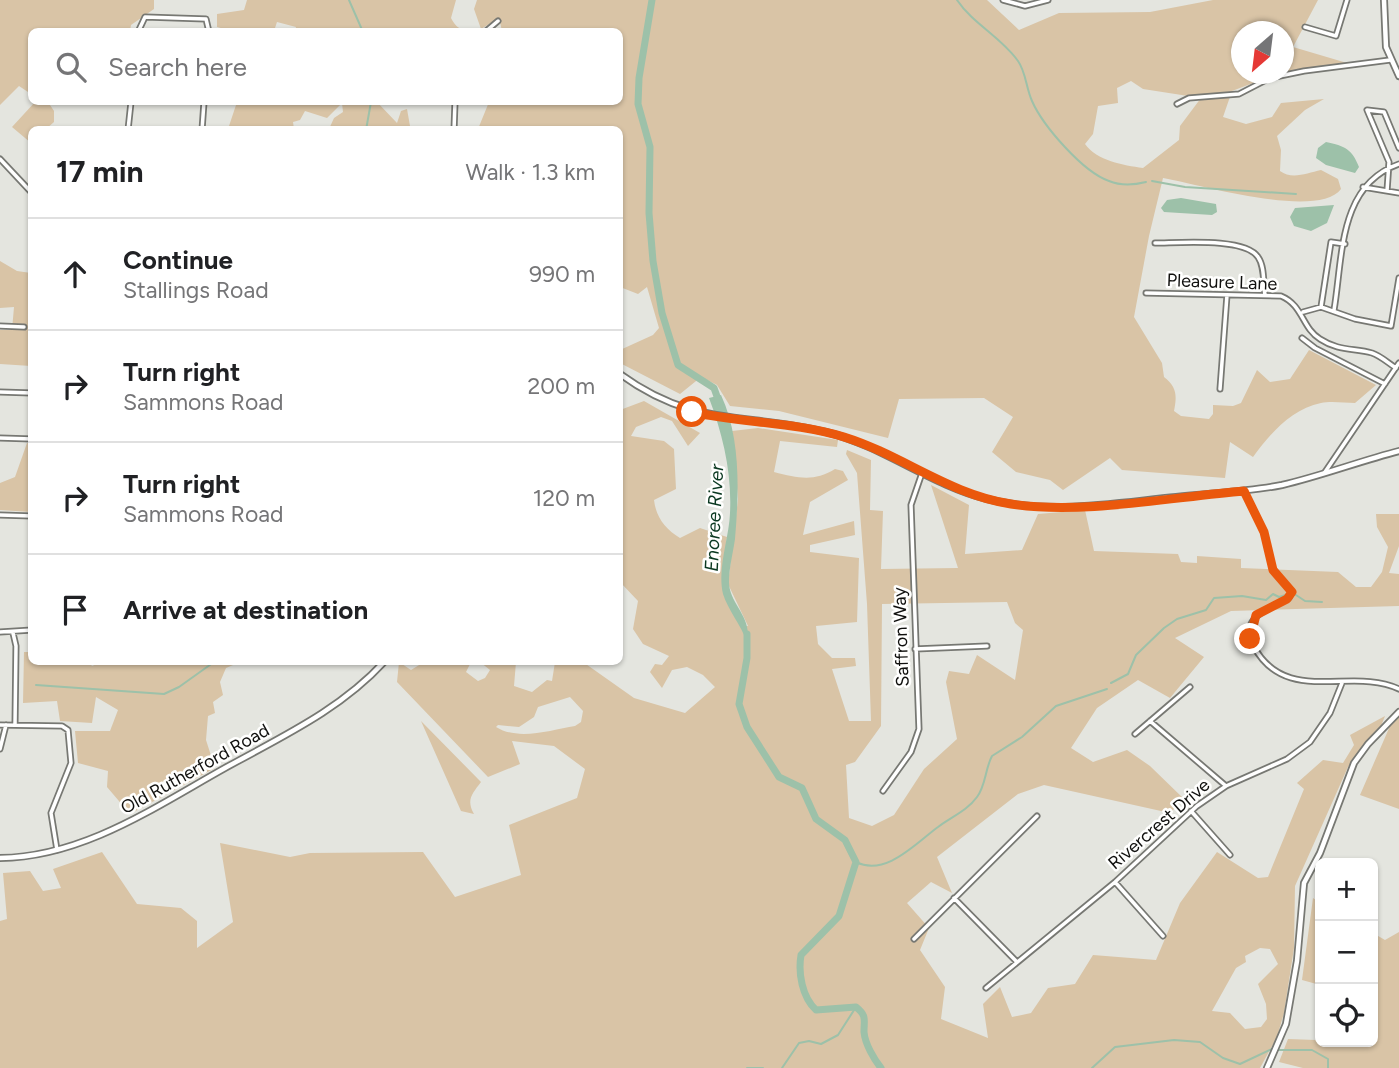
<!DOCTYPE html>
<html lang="en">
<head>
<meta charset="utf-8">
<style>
  body { margin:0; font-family:Figtree,sans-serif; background:#f2f2f2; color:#202124 }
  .controls { position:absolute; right:21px; bottom:21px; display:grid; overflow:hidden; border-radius:10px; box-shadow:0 2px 5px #0004 }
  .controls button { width:63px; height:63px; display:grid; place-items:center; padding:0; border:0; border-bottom:2px solid #e0e0e0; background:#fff; color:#202124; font:35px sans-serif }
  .compass { position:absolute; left:1231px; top:21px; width:63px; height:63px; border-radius:50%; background:#fff; box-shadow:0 2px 5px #0004; rotate:208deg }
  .stop { position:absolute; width:21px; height:21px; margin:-16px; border:5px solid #ea580c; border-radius:50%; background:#fff }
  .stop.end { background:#ea580c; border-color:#fff; box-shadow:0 2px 7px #0008 }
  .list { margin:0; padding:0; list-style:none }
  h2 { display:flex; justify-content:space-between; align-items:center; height:91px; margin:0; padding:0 28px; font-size:30px }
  h2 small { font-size:23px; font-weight:400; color:#757577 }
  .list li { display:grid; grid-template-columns:46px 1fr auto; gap:21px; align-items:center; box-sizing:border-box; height:112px; padding:0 28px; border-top:2px solid #e0e0e0 }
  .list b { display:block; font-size:26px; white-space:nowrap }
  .list p { margin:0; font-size:23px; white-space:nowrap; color:#757577 }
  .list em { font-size:23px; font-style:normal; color:#757577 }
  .icon { flex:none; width:38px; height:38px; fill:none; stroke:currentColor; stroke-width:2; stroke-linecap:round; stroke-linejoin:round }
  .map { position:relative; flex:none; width:1399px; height:1068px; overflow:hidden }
  .search { position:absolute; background:#fff; box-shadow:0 2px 5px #0004; left:28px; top:28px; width:595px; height:77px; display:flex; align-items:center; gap:18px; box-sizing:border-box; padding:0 24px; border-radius:10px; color:#757577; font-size:26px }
  .panel { position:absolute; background:#fff; box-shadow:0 2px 5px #0004; left:28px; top:126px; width:595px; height:539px; border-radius:10px }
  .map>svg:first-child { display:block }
</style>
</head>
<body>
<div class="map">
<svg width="1399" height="1068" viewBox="0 0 1399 1068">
  <rect width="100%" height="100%" fill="#e4e5df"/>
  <path fill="#d9c4a6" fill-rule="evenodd" d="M0,0H154V9L131,25L130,31L32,32L31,94L19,86L0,105Z
    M247,0H456L451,18C457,29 461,30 472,31H295L296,27L277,22L274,31H232L217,27V14L244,10Z
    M477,0H987L1019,30L1059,13L1150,12L1213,0H1318L1293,47L1347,63L1269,77L1232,91L1223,117L1246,124L1272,117L1281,103L1324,99L1305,110L1277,136L1281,150L1280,171C1292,180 1307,173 1321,170L1338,179L1341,189C1318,220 1197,184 1163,178L1149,236L1134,317L1162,363L1164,377C1177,387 1177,396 1174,411L1181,416L1209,419L1213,414V405L1233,406L1241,403L1257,370L1270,382L1290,379L1309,350L1376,385L1355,403C1345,403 1331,401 1321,403C1291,409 1270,434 1253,457L1230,442L1225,478L1122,470L1110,458L1063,490L1050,480L1016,472L992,452L1013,417L984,398L899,399L888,438L779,411L730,406L717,385L701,377L680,394L620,363V350L653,335L659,328L647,287L638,294L620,287V130L478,129L489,102H620V32L502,31L499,18L481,29L474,9ZM1242,32H1284V74H1242ZM1131,81L1143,89L1201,98L1180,126L1179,140L1143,168C1123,165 1097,161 1085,144L1093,134L1098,106L1118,103L1117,88Z
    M35,102H48L54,111V122L46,129L32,130L31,143L12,127Z
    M237,102H377L397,123L401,111L407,109L410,126L406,130L329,129L334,118L343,112L342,103L327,118L305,111L300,120L293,122L294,129H228Z
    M0,261L17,271L31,273V366L0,364V330H12L14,307L0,308Z
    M644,401L700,433L688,446L672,421L661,417L636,427L631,436L664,441L674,449L676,489L654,500C656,517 665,529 680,538L700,528L727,537C722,583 717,584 742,626H748L728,584L738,499L732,431L758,428L838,440L837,447L780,441L774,472C798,478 814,482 835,469L843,471L848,480L810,502L803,535L854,521L855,535L810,545V552L859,558L857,622L816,626L818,644L832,658H855L856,666L832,669L849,721H871L867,604L857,473L846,454L847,450L871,460L870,510L883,511L881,569L958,568L931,485L969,505L965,554L1022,550L1038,514L1085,510L1094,551L1178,554L1181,562L1197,563V556L1241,559V568L1338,572L1356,587H1371L1382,572L1388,547L1377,527L1376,514H1399V546L1389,573L1399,574V606L1231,611L1175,638L1204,657L1170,698L1138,680L1097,708L1071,748L1093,762L1127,750L1150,766L1184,799L1170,813L1044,785L1018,794L937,857L952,893L931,882L907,903L929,928L920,950L945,987L941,1019L988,1038L983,1004L1000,987L1012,1017L1031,1013L1048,988L1075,984L1093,955L1156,960L1180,903L1217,852L1258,878L1268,877L1304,789L1297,783L1323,760L1343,763L1354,745L1350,735L1385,716L1381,726L1367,740L1348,767L1295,886L1294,948L1284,1013L1277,1037L1260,1068H0V921L7,919L3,873L30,871L43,891L61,888L53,869L102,852L137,904L181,908L197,921V948L233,922L220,843L290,857L310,853L423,852L455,897L521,875L509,825L577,798L585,769L554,746L512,741L520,764L488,777L397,682L399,662L411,670L424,662H471L466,672L478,681L485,678L490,670L480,662H516L514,686L532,692L547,680L552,681L555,662H583L634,698L685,713L715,687L703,675L687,667L672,670L662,688L650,672L655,664L662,665L669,656L643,644L633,629L638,601L620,582V410ZM1007,602L1015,623L1023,630L1015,680L977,655L969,674L949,671L946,682L957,739L924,769L894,815L872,826L849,818L846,765L855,762L881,726L882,604ZM570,697L583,711L581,722L575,726C551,730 518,741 496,727L498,725L519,727L534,717L538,707ZM1260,948L1270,949L1278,964L1258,984L1266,1004L1267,1019L1261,1027L1245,1029L1230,1013L1212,1011L1236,968L1246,962L1245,956Z
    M27,443H31V512L0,510V483L15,477Z
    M24,652H31L32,662H89L92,666L102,662H240L226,668L220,682L223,695L213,702L215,713L208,716L206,740L215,768L130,814L107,787L108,771L78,763L75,731H110L118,710L96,697L92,723L60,721L57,701L23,703Z
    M1399,715V809L1360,795L1390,726Z
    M421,721L481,782C472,794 466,800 474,814L461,811Z
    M1313,898L1320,903V985L1302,980Z
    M1399,932V1068H1303L1279,1062L1288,1039L1373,1042V933L1385,940Z"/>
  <path fill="#9dc1a9" d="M1326,142C1345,146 1352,149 1359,167L1355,173L1326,165L1316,158L1318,148Z
    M1181,198L1216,204L1217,212L1212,215L1164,212L1161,208L1167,200Z
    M1334,205L1327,223L1311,231L1294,226L1290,217L1295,208Z
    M721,395C741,438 739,492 735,539C733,553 729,568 729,582C729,604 753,617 747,642C741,625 728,610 723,594C717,568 729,539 730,513C732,473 723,435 709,398Z"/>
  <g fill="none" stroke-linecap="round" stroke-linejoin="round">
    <path stroke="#9dc1a9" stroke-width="2" d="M349,0L363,32
      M957,0C973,24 1001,37 1018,61C1026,72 1026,88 1032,101C1043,126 1083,172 1109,181C1121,186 1134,185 1146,182
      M366,130L371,102
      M1152,181L1185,187L1296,194
      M1296,595L1305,601L1322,602
      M1111,683L1128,674L1136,655L1164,628L1177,619L1206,610L1214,598L1242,596L1266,600L1273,594L1279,597L1289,594
      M36,685L164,694L179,687L214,662
      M856,862C886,877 916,843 938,827C951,817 967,811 977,797C986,785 985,769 992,756L1022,737L1056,706L1107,689
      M1277,1050H1312L1328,1059V1068
      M747,1068H763
      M782,1068L799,1043L809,1041L821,1044L838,1035L856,1007
      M1092,1068L1115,1047L1174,1040L1200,1042L1223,1058L1240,1064L1272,1049"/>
    <path stroke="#9dc1a9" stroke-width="7" d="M652,0L639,78L638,104L650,147L649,213L653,261L662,313L678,365L714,388L719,402
      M747,634V658L739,704L747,727L779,777L802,788L816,819L845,840L856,862L839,916L801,955C798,973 802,997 816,1010L856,1007C867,1016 864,1019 864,1032C865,1044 874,1059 881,1068"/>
    <defs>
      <path id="minor" d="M1003,0L1025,6L1048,0
        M1305,27L1336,36L1347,0
        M138,32L145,17L206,19L209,32
        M485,32L498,21
        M1177,104L1189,98L1239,94L1270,78L1304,71L1390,60
        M128,130L131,102
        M202,130L204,102
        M454,130L455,102
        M0,159L32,193
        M1363,187L1399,193
        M1387,191L1389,162L1367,110L1384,112L1399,148
        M1155,243C1178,243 1245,237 1258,257C1265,267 1263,283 1265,295
        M1146,293L1281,296C1303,305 1302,328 1320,339C1338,351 1354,348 1372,353C1381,356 1388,363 1396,368
        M1321,307L1331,242L1345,244
        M1334,310C1343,257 1338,185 1399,164
        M1303,312L1321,307L1355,319L1391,326L1399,278
        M0,326L24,327
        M1302,338L1315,348L1385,384
        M1220,389L1227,295
        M0,392L32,393
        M0,438L32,439
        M1325,472L1399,363
        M1244,491L1264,532L1273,570L1292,592L1289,598C1271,608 1238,617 1253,645C1285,707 1352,666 1399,689
        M0,515L32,516
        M0,632L32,630
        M13,633L16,646L15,725
        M915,649L987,646
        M1150,721L1226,786
        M0,725L62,726L68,730L71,763L51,813L57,850
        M1135,734L1190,687
        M0,749L6,725
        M883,791L911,752L919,729L911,505L922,473
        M1191,811L1230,855
        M1115,882L1163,936
        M954,898L1016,961
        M914,939L1037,816
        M986,988L1115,882L1197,806L1226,786L1287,759L1310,742L1330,713L1342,683"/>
      <path id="tertiary" d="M1384,0L1386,47L1399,76
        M620,374C694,428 744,412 826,432C883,446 930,485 987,499C1049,515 1114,503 1176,497C1212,493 1247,492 1282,485C1321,476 1360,461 1399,451
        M0,858C83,857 155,807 225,768C281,737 340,710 384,662
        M1267,1068L1286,1024L1297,961L1304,883L1320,853L1354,763L1368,744L1399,712"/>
    </defs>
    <use href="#minor" stroke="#777873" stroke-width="7"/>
    <use href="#tertiary" stroke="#777873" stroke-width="8"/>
    <use href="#minor" stroke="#fff" stroke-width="3.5"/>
    <use href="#tertiary" stroke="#fff" stroke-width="4.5"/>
  </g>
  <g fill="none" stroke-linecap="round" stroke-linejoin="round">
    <path stroke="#ea580c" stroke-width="9" d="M692,412C742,423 795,422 844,437C902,455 950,495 1011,504C1081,515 1172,497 1244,491L1264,532L1273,570L1292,592L1287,599L1256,615L1250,639"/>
  </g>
  <g text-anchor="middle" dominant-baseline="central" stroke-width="5" stroke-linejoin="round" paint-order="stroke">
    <g font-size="18" fill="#10100e" stroke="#fffffe">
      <text transform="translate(1222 282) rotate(2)">Pleasure Lane</text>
      <text transform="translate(901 637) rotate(-92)">Saffron Way</text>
      <text transform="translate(195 769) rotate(-29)">Old Rutherford Road</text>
      <text transform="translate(1159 824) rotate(-41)">Rivercrest Drive</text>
    </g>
    <g font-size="19" font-style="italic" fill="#0b3921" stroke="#fffffe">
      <text transform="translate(714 518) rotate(-87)">Enoree River</text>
    </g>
  </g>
</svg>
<div class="controls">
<button>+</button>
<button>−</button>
<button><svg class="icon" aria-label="locate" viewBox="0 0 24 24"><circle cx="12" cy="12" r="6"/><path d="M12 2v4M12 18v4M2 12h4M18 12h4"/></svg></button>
</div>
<svg class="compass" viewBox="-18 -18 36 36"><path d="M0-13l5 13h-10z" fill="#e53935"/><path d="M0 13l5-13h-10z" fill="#757577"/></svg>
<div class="stop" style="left:692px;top:412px"></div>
<div class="stop end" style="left:1250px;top:639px"></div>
<div class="search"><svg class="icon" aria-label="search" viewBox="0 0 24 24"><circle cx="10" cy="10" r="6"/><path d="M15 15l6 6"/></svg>Search here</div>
<section class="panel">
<h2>17 min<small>Walk · 1.3 km</small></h2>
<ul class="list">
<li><svg class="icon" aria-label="ahead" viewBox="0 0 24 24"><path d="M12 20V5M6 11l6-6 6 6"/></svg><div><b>Continue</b><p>Stallings Road</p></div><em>990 m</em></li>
<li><svg class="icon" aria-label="right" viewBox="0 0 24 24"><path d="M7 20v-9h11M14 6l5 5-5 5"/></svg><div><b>Turn right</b><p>Sammons Road</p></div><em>200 m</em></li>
<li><svg class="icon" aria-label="right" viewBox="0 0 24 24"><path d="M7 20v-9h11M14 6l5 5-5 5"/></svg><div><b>Turn right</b><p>Sammons Road</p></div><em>120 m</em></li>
<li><svg class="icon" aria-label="arrive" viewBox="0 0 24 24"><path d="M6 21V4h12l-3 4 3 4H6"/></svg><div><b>Arrive at destination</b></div></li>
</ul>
</section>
</div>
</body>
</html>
